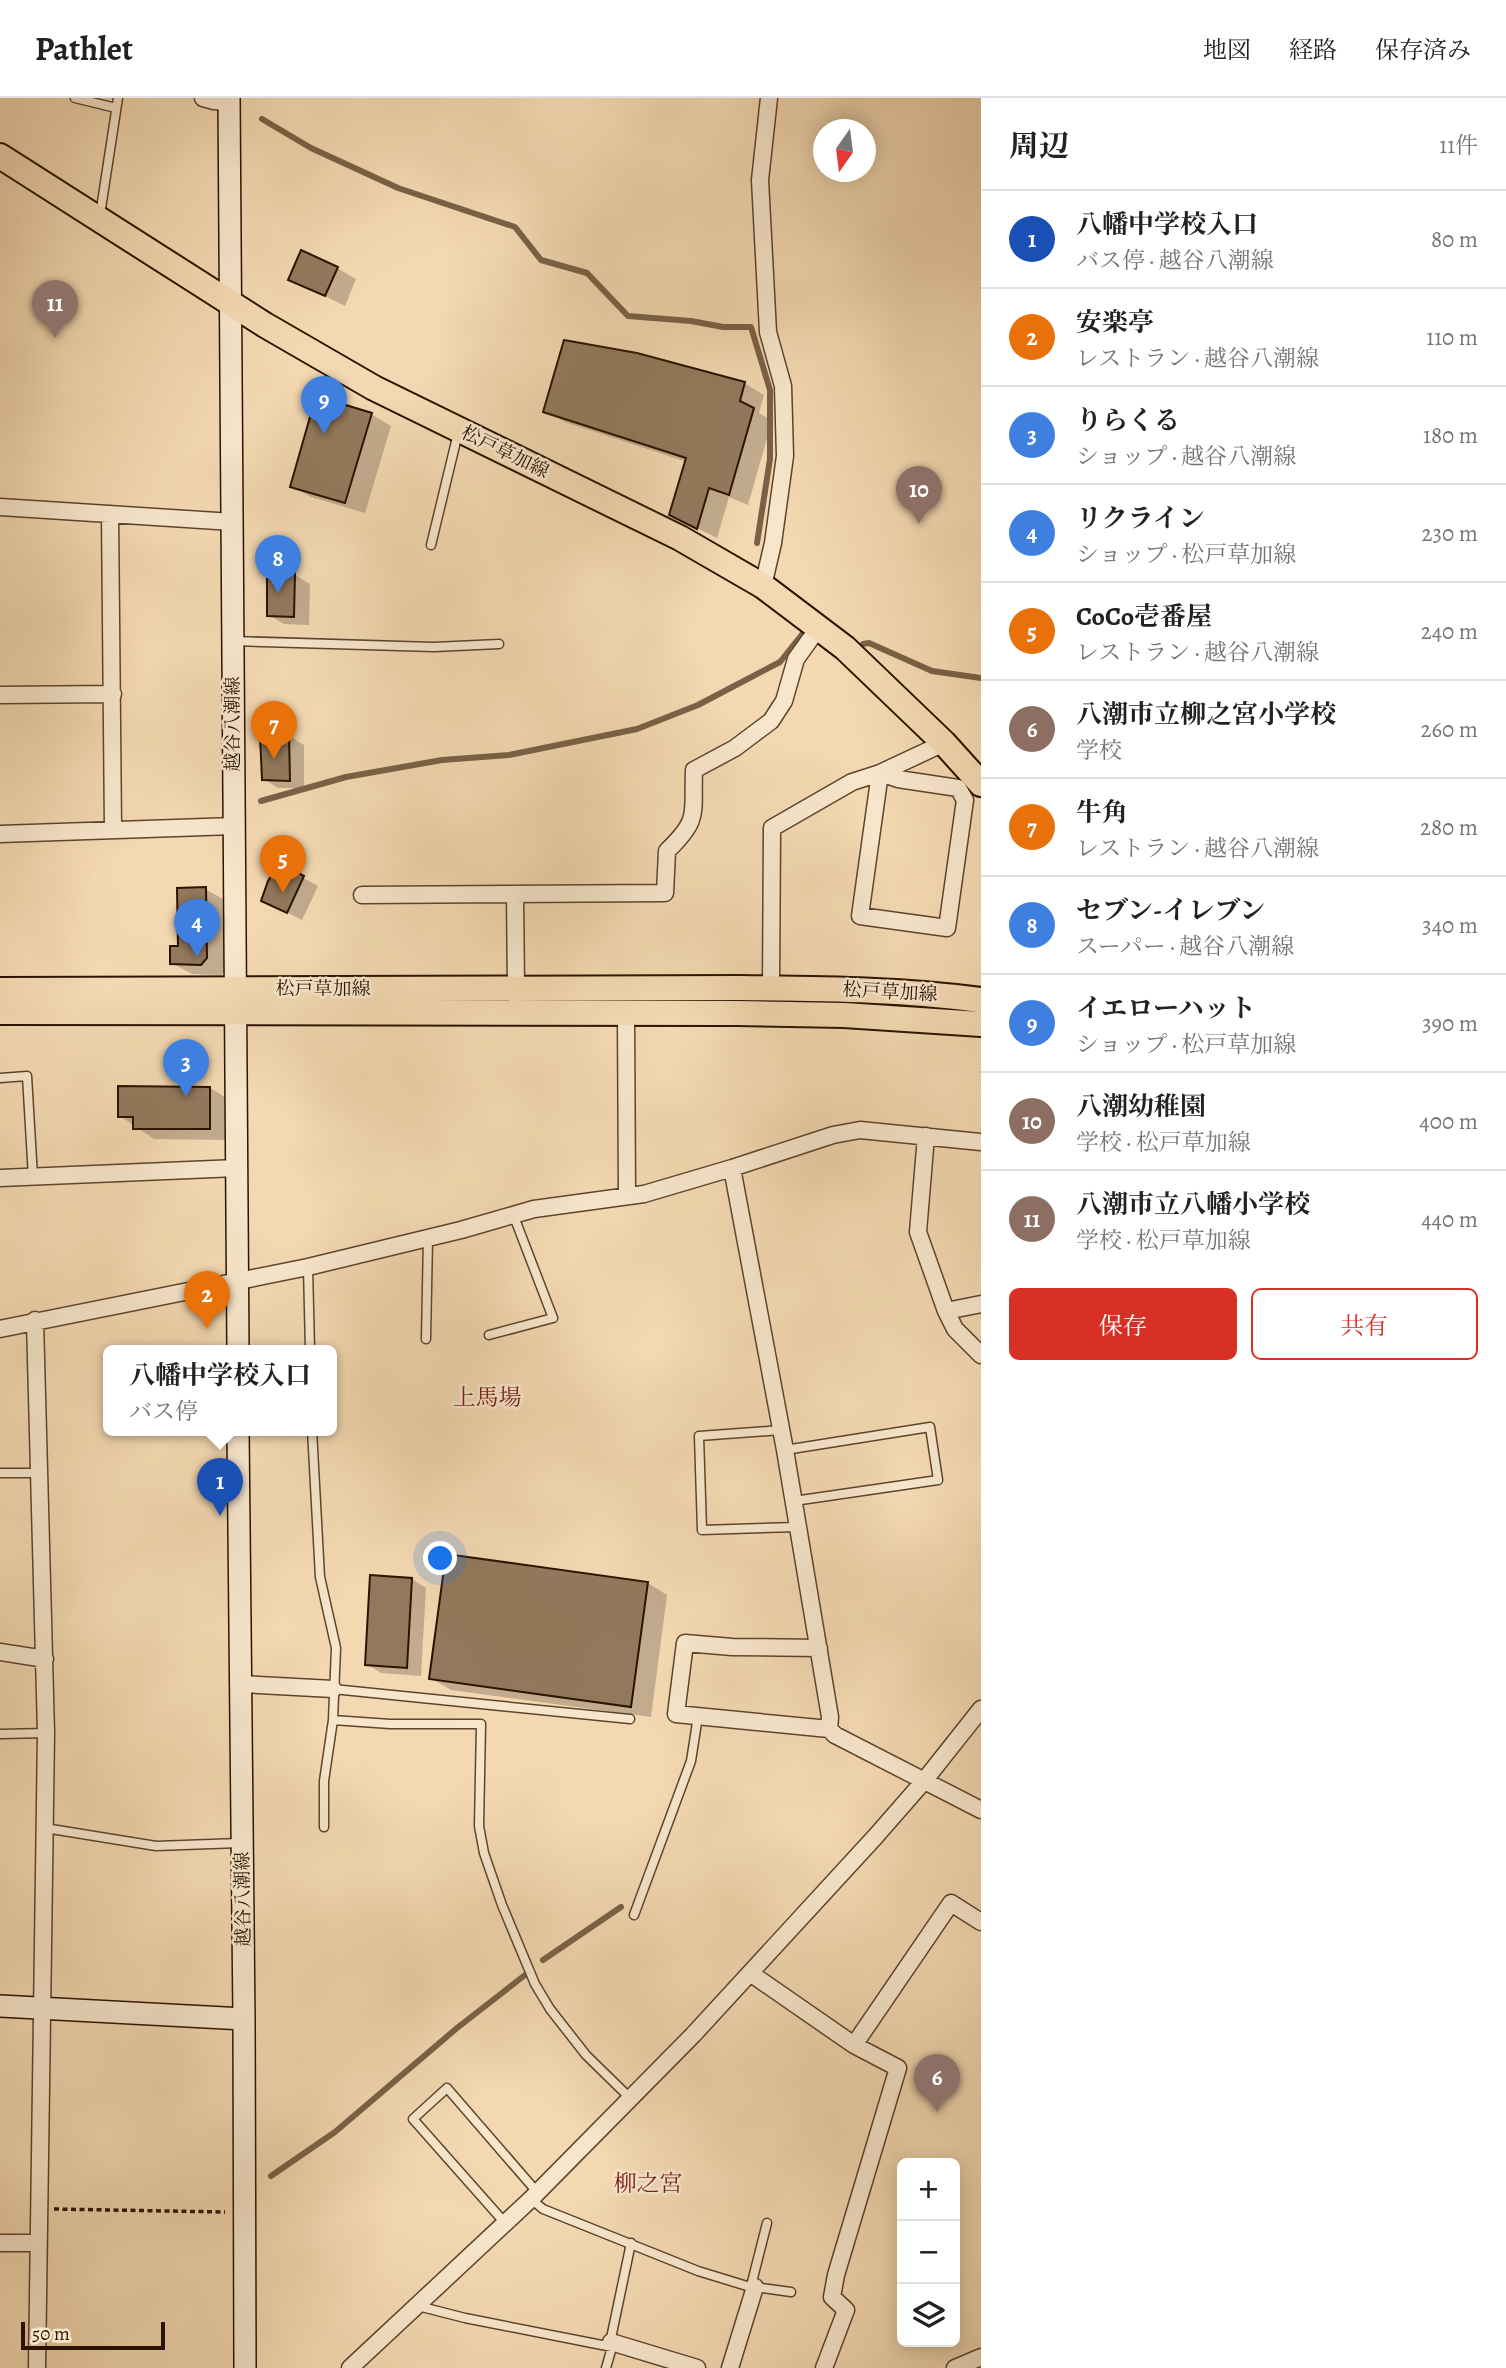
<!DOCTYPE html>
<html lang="ja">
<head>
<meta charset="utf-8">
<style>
  body { margin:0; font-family:Alegreya,"Noto Serif JP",serif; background:#f2f2f2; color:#222 }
  .controls { position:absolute; right:21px; bottom:21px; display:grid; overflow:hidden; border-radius:10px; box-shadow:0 4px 18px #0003 }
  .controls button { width:63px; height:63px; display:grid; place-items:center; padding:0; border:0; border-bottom:2px solid #e0e0e0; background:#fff; color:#222; font:35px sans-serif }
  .compass { position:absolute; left:813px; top:21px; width:63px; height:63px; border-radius:50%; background:#fff; box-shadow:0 4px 18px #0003; rotate:194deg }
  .scale { position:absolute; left:21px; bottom:18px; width:144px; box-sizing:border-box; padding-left:7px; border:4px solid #2b1300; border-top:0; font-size:19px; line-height:24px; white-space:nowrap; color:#2b1300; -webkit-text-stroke:5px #f7e6cc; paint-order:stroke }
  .you { position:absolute; left:441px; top:1461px; width:24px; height:24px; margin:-18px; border:5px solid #fff; border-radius:50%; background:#1a73e8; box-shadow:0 0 0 10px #1a73e833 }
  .badge { display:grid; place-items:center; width:46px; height:46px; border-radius:50%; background:#d93025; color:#fff; font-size:23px; font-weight:700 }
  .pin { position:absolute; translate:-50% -58px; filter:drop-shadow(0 2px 4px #0008) }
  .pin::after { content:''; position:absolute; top:37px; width:24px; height:21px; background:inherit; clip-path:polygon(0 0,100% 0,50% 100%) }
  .popup { position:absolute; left:103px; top:1247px; width:234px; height:91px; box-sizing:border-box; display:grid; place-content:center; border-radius:10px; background:#fff; filter:drop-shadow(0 2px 5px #0005); font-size:23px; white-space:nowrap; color:#767676 }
  .popup b { font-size:26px; color:#222 }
  .popup::after { content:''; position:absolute; left:50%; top:100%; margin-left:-14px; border:14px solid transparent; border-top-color:#fff }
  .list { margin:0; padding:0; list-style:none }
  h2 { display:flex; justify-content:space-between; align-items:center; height:91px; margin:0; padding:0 28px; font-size:30px }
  h2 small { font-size:23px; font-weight:400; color:#767676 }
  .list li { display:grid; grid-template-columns:46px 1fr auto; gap:21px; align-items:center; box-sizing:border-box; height:98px; padding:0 28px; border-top:2px solid #e0e0e0 }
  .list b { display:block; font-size:26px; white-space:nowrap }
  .list p { margin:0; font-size:23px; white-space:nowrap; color:#767676 }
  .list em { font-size:23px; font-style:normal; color:#767676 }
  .actions { display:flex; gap:14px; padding:21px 28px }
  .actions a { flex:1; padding:16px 0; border:2px solid #d93025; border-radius:10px; text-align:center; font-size:24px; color:#d93025 }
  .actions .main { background:#d93025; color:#fff }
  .icon { flex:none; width:38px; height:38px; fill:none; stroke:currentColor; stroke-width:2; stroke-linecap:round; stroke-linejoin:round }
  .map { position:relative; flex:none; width:981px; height:2270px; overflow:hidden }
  header { display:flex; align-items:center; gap:42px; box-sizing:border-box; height:98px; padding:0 35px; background:#fff; border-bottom:2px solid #e0e0e0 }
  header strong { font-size:33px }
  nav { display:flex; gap:38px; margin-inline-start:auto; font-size:24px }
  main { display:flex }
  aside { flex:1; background:#fff }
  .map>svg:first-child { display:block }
</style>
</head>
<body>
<header>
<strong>Pathlet</strong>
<nav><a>地図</a><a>経路</a><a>保存済み</a></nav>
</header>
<main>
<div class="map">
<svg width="981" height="2270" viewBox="0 0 981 2270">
  <rect width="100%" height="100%" fill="#f3d8b1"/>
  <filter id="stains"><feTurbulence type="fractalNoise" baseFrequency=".00286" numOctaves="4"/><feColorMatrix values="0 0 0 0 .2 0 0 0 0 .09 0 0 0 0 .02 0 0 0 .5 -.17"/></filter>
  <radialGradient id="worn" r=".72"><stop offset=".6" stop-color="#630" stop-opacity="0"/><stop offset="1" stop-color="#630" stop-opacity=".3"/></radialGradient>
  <path fill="#0003" d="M337,170L356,181L345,208L290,181Z
    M744,285L764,297L759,315L772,323L748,407L729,399L717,440L691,427L687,364L565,324L545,313Z
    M371,316L391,328L365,415L311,399L292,388Z
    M295,477L310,486L309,527L284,526L269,517Z
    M289,638L304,647V690H278L264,681Z
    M279,767L318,788L302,822L263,802Z
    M205,791L225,802L226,872L221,877L192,876L172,865Z
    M210,990L230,1002L229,1042L154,1041L120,1018Z
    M448,1458L648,1485L667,1497L651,1619L451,1592L431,1580Z
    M412,1481L426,1490L421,1578L381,1575L367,1566Z"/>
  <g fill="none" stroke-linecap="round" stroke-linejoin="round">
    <path stroke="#7a6146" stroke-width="6" d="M262,21L311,50L398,90L515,129L541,162L587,175L628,218L691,223L723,229H751L770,292V361L757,445
      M863,546L869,545L932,573L981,580
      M261,703L346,679L442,662L509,657L637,631L698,607L780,564L804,534
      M543,1862L621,1809
      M271,2078L335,2034L457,1930L525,1877"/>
  </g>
  <path fill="#93795c" stroke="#2b1300" stroke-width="2" d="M301,152L338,169L325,198L288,182Z
    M564,242L637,255L745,284L740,303L754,310L729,397L709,390L697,431L669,417L686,360L543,314Z
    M316,298L372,315L345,405L290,389Z
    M267,475H295L294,519L267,518Z
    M289,636L290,683L262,682L260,638Z
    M279,765L304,778L287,815L261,803L268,783Z
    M206,789L207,860L201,867L170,866V848H178L177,790Z
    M118,988L210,989V1031H133V1019H118Z
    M446,1456L648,1484L631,1609L429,1581Z
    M370,1477L412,1480L407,1570L365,1567Z"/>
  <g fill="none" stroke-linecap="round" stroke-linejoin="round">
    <defs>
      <path id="lane" d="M75,0L116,10
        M100,117L118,0
        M431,447L458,335
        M233,543L434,549L499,546
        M0,980L27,978L33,1079
        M308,1169L310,1252
        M489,1237L553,1220L513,1116
        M426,1241L428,1140
        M312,1332L320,1479L336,1550L333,1622L390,1626H481L479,1728L484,1755L502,1807L535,1886L550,1911L586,1957L630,2000
        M781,1332L699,1338L702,1432L797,1429
        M785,1352L930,1329L938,1382L794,1403
        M0,1375H40
        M333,1591L630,1621
        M0,1636L46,1635
        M324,1729V1683L333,1622
        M45,1730L156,1748L239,1745
        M634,1817L691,1663L698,1618
        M531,2101L543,2111L698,2173L747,2188L791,2194
        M505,2125L413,2021L447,1990L537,2094
        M751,2188L767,2125
        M418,2208L465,2220L612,2249L606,2270
        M610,2245L631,2145"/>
      <path id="street" d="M203,0L214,3L229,4
        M0,409L233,424
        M110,416L113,732
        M763,488L773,445L785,358L783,288L768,234L760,82L769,0
        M0,597L113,596
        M0,736L234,728
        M515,796L516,890
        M362,797L665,795L667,753C701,720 692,716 694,672L735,650L771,623L784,603L796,561L819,529
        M771,890L772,730L852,684L880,675L898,681L958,690L965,702L947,830L860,818L880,675L944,645
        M626,916L627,1098
        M926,1038L918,1134L946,1213L955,1231L981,1257
        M732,1070L785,1352L830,1619L829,1631L835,1637L981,1712
        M0,1080L237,1070
        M946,1213L981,1206
        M35,1222L46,1635L37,2270
        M0,1231L308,1169L461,1132L534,1111L644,1096L732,1070L833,1037L860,1032L981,1044
        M819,1550L732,1549L685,1545L676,1616L829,1631
        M0,1554L45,1561
        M241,1586L333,1591
        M750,1875L854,1947L898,1970L836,2177L832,2199L846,2212L824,2270
        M854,1947L951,1805L981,1824
        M0,2145H38
        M611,2244L697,2270
        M350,2270L531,2101L693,1937L875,1739L924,1683L981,1611
        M730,2270L755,2189
        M955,2270L981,2259"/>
      <path id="secondary" d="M229,0L238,1252
        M238,1332L244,1921L245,2270
        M0,1908L244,1921"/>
      <path id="primary" d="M0,58L265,227L374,290L680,440L763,488L845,550L944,645L981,686
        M0,892L740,890C820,891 901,891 981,902
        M0,914L737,915L844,917L981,926"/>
    </defs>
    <use href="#lane" stroke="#5d442c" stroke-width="11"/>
    <use href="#street" stroke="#5d442c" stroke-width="19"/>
    <use href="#secondary" stroke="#2b1300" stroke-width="24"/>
    <use href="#primary" stroke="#2b1300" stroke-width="28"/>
    <path stroke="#2b1300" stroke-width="3.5" stroke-dasharray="5 3.5" stroke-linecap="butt" d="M257,1335L301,1336
      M54,2111L225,2114"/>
    <use href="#lane" stroke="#f7e6cc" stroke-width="8"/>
    <use href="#street" stroke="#f7e6cc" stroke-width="16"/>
    <use href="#secondary" stroke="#f7e6cc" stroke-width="21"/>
    <use href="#primary" stroke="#f3d8b1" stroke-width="24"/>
  </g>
  <g text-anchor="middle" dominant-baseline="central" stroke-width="5" stroke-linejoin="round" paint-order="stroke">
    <g font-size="19" fill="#2b1300" stroke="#f7e6cc">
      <text transform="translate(505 354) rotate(26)">松戸草加線</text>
      <text transform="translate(233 626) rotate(-90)">越谷八潮線</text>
      <text x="323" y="891">松戸草加線</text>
      <text transform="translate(890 894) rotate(3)">松戸草加線</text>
      <text transform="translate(243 1801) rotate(-91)">越谷八潮線</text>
    </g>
    <g font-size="23" fill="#7a1f14" stroke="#f7e6cc">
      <text x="487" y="1299">上馬場</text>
      <text x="648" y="2085">柳之宮</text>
    </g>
  </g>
  <rect width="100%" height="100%" filter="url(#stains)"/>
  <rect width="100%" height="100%" fill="url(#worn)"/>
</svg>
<div class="controls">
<button>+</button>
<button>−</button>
<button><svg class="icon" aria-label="layers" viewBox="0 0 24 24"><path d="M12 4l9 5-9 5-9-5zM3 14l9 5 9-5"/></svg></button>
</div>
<svg class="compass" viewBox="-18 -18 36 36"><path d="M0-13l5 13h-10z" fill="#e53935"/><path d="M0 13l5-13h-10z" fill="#767676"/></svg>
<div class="scale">50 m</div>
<div class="you"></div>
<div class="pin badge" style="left:220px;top:1418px;background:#1a4fb4">1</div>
<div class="popup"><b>八幡中学校入口</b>バス停</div>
<div class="pin badge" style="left:207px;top:1231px;background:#e8710a">2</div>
<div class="pin badge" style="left:186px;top:999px;background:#3f7fe0">3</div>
<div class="pin badge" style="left:197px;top:859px;background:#3f7fe0">4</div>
<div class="pin badge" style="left:283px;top:795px;background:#e8710a">5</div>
<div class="pin badge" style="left:937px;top:2014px;background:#8d6e63">6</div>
<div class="pin badge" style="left:274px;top:661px;background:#e8710a">7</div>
<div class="pin badge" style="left:278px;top:495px;background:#3f7fe0">8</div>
<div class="pin badge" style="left:324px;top:336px;background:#3f7fe0">9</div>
<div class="pin badge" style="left:919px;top:426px;background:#8d6e63">10</div>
<div class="pin badge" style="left:55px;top:240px;background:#8d6e63">11</div>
</div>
<aside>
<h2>周辺<small>11件</small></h2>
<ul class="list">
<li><span class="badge" style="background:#1a4fb4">1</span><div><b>八幡中学校入口</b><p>バス停 · 越谷八潮線</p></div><em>80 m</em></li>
<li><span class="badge" style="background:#e8710a">2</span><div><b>安楽亭</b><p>レストラン · 越谷八潮線</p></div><em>110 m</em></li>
<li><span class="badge" style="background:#3f7fe0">3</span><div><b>りらくる</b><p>ショップ · 越谷八潮線</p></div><em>180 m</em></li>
<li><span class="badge" style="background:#3f7fe0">4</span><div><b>リクライン</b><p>ショップ · 松戸草加線</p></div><em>230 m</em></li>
<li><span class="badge" style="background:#e8710a">5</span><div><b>CoCo壱番屋</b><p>レストラン · 越谷八潮線</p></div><em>240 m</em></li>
<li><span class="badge" style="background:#8d6e63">6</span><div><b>八潮市立柳之宮小学校</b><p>学校</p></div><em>260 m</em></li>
<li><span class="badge" style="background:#e8710a">7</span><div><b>牛角</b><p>レストラン · 越谷八潮線</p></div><em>280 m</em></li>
<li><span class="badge" style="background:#3f7fe0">8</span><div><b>セブン-イレブン</b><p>スーパー · 越谷八潮線</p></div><em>340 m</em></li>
<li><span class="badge" style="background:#3f7fe0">9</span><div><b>イエローハット</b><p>ショップ · 松戸草加線</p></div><em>390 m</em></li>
<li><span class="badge" style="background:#8d6e63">10</span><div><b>八潮幼稚園</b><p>学校 · 松戸草加線</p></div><em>400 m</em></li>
<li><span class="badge" style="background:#8d6e63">11</span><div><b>八潮市立八幡小学校</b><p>学校 · 松戸草加線</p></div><em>440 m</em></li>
</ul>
<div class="actions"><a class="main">保存</a><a>共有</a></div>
</aside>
</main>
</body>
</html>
